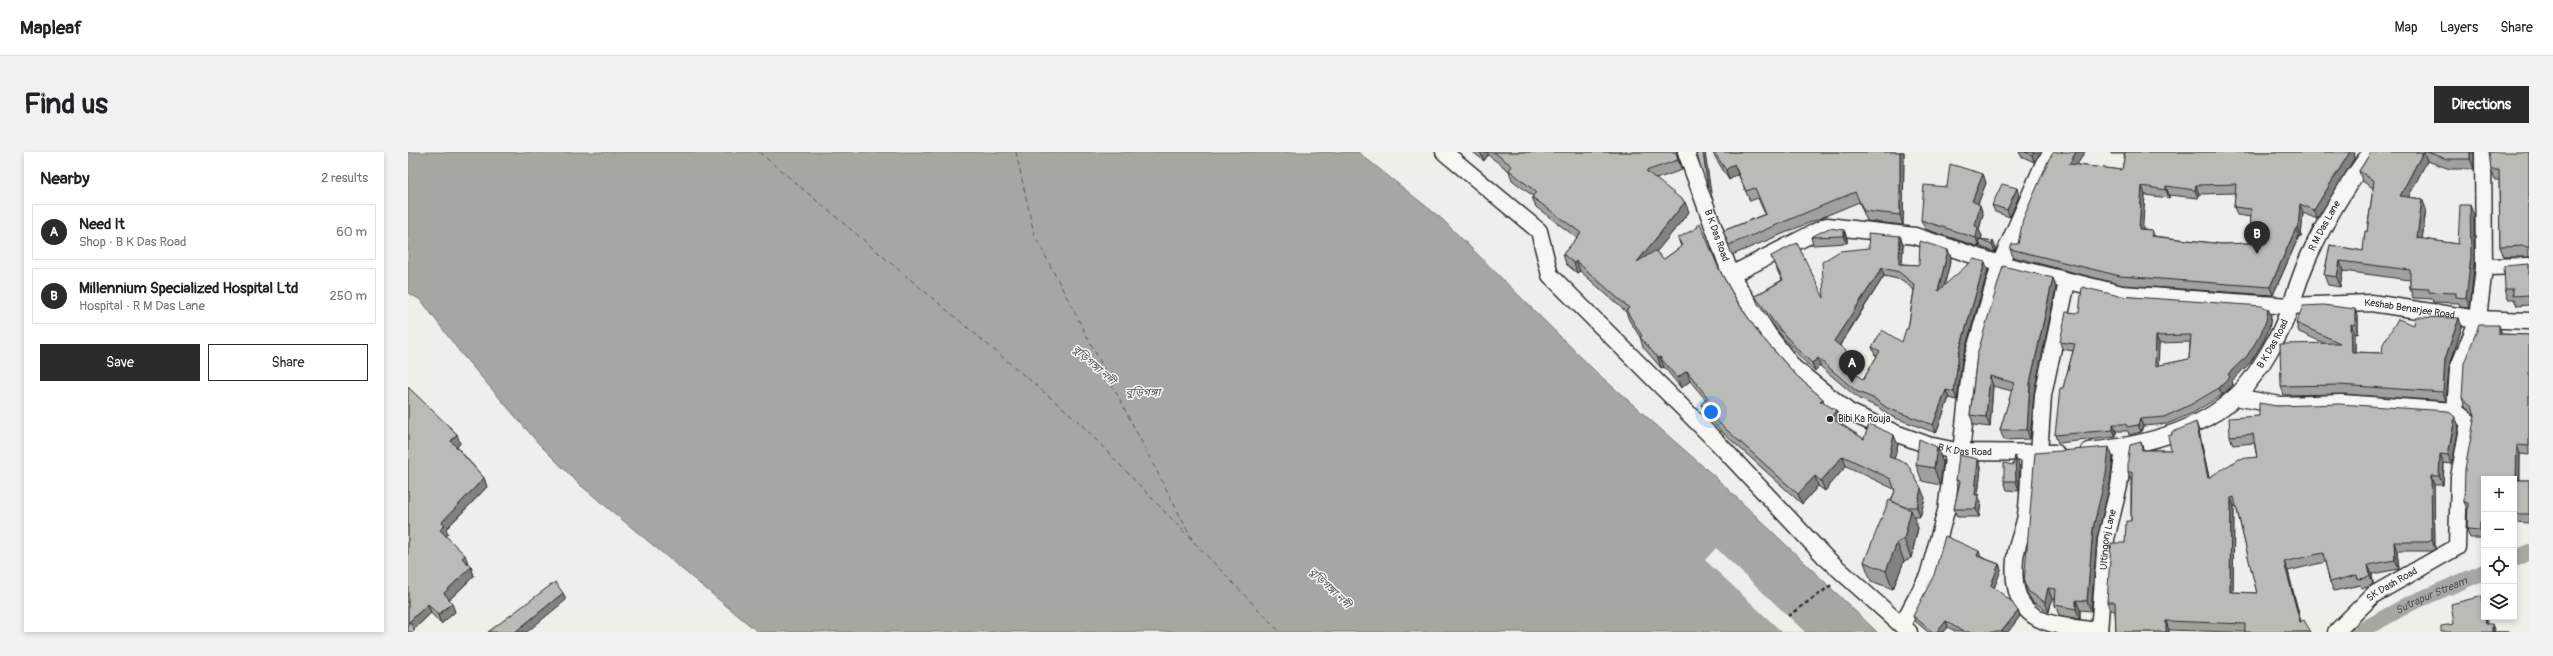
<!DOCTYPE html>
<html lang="en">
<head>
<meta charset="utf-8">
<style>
  body { margin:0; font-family:Pangolin,"Noto Sans Bengali",sans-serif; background:#f2f2f2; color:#202124 }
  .controls { position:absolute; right:12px; bottom:12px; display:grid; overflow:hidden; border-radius:0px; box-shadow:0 2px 6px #0003 }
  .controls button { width:36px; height:36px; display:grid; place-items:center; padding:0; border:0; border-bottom:1px solid #e0e0e0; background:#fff; color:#202124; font:20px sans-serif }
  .you { position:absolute; left:1303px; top:260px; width:14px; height:14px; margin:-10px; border:3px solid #fff; border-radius:50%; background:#1a73e8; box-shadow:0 0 0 6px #1a73e833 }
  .badge { display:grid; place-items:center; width:26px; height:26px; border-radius:50%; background:#2b2b2b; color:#fff; font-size:13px; font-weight:700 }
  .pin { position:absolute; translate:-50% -33px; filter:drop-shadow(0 1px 2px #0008) }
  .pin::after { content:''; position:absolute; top:21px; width:14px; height:12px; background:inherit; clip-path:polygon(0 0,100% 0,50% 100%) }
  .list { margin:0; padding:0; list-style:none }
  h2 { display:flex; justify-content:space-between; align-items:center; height:52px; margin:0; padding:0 16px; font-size:17px }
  h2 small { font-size:13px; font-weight:400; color:#757577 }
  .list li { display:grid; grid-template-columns:26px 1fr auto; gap:12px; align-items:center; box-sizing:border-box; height:56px; margin:0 8px 8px; padding:0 8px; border:1px solid #e0e0e0; border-radius:0px }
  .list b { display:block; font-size:15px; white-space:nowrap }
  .list p { margin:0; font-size:13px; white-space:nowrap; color:#757577 }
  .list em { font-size:13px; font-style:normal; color:#757577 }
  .actions { display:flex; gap:8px; padding:12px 16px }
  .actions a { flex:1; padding:9px 0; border:1px solid #2b2b2b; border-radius:0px; text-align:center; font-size:14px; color:#2b2b2b }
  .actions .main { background:#2b2b2b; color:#fff }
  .icon { flex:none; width:22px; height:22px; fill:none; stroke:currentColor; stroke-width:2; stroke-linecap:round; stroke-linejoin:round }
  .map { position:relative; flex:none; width:2121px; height:480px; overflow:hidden; border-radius:0px }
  header { display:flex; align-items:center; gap:24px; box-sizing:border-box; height:56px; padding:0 20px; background:#fff; border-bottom:1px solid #e0e0e0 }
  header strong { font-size:19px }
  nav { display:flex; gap:22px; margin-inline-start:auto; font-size:14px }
  .intro { display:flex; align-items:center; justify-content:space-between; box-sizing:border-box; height:96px; padding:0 24px }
  h1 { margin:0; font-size:28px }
  .button { padding:10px 18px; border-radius:0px; background:#2b2b2b; color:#fff; font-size:14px; font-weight:700 }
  main { display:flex; gap:24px; padding:0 24px }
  aside { flex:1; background:#fff; border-radius:0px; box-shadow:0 2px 6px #0003 }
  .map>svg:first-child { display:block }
</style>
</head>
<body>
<header>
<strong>Mapleaf</strong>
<nav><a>Map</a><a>Layers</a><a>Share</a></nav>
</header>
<div class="intro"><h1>Find us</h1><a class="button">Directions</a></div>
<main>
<aside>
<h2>Nearby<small>2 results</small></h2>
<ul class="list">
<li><span class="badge">A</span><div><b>Need It</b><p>Shop · B K Das Road</p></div><em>60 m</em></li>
<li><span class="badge">B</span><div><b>Millennium Specialized Hospital Ltd</b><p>Hospital · R M Das Lane</p></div><em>250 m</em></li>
</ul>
<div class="actions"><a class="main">Save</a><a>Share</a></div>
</aside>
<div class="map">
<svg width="2121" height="480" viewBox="0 0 2121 480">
  <rect width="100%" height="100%" fill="#eeeeea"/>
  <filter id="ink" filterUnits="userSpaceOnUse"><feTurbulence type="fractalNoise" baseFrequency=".025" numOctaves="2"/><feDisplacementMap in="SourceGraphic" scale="8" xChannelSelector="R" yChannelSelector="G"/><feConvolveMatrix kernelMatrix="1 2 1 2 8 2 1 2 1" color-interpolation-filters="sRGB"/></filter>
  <g filter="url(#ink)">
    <path fill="#a6a6a3" stroke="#757573" d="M0,0H950L1034,67L1189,221L1306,324L1469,480H350L171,332L131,292L51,199L13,148L0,141Z"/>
    <path fill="#eeeeea" d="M1308,396L1380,464L1397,480H1374L1297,408Z"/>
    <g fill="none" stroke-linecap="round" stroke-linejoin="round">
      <g stroke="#a6a6a3" stroke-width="16">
        <path d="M2106,407L2121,400"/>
        <path id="s1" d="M1951,480L2001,452L2076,420"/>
      </g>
      <path stroke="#565655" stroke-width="1" stroke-dasharray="5 4" stroke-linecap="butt" d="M351,0L668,267L872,480
        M608,0L626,82L784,387"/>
      <defs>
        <g id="minor">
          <path d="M1036,0L1131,79L1142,123L1310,291L1417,405L1501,480"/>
          <path id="s2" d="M1278,0L1323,123L1360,182L1386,216L1441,260L1487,281L1520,293L1553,300L1648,301"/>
          <path d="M2076,115L2121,114"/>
          <path id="s3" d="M1323,123L1419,74L1507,84L1592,112L1714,142L1881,154L1963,151L2070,167L2121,169"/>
          <path d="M1827,245L1872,253L1934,251L2047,259"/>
          <path id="s4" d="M1681,299C1731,294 1788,281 1827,245C1842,232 1856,209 1866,191C1882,165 1888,132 1901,104C1918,67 1939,33 1963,0"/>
          <path d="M1553,300L1563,211L1592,112L1636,11L1645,0"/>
          <path d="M1622,302C1621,322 1621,343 1618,363C1616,378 1608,392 1607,407C1601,472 1641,473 1691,479"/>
          <path d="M1631,302L1635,243L1659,130"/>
          <path d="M1494,473L1520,424L1538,359L1546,299"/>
          <path id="s5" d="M1691,480L1698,387L1711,334L1716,296"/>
          <path id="s6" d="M1928,480L1965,443L2049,395L2051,325L2061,270L2047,259L2050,217L2070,167L2076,115L2075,0"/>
        </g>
      </defs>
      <use href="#minor" stroke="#2b2b2b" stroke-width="19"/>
      <path stroke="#2b2b2b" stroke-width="2.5" stroke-dasharray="4 3" stroke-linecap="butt" d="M1380,464L1425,432"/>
      <use href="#minor" stroke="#f6f6f2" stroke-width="16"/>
    </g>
    <path fill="#a0a09d" stroke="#2b2b2b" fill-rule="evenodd" d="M1065,0H1269L1274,18L1248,27L1281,60L1248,100L1256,107L1273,95L1270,86L1311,117L1330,151L1352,183L1389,224L1415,247L1416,252L1428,258L1431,268L1430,270L1456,287L1490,293L1486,307L1517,346L1512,365H1505L1510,376L1503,406L1496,409L1485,437L1463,429L1456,410L1483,349L1487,339L1486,337L1438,314L1417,339L1410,334L1394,352L1314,280L1297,262L1293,252L1298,248L1282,229L1273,236L1256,215L1253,216L1235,195L1232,185L1221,168L1218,160L1172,119L1169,121L1158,112L1155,102L1169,86L1128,55L1124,45L1125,44L1104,28L1101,19L1080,3L1076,9Z
      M1304,0H1496L1495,73L1459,69L1451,50L1324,103L1315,79L1357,62L1350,46L1342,49L1330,22L1321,28Z
      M1611,0H1633L1626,10L1613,4Z
      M1703,0H1947L1946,7L1909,67L1895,61L1893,85L1891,84L1865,143L1715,133L1605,105L1602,97L1610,92L1669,13L1714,18L1717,2H1703ZM1827,41L1826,55L1829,63L1843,65L1842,91L1814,92L1746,84L1744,78L1734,77L1737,43L1761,46V43L1790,46L1791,42Z
      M1963,0H2066V17H2042L2019,9L2000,45L2014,47L2018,57L2014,87L2050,92L2066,63V114L2062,156L2052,155L2051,151L2025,150L2024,147L2005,146L2002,136V128L1935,119L1932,135L1920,133L1916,123L1922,93L1955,99L1959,80L1965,36L1954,29L1951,19Z
      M2121,0V105H2096L2092,95L2091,28H2087L2083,18Z
      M1575,22L1578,31L1570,52L1575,62L1571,78L1574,84L1573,87L1585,89L1588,97L1587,100L1573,95L1572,92L1571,95L1517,77L1513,68Z
      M1611,44L1602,65L1587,60L1584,53Z
      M1436,78L1439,86V91L1405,93L1403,85Z
      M1492,84L1495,92L1494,112L1511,113L1540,98L1543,106L1536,134L1580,118L1554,208L1549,248L1541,246L1528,281L1482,264L1470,255L1451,247L1412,214L1407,219L1395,208L1371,181L1350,152L1347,144L1374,128L1366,112L1363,104L1416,146L1461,96ZM1476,124L1494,128L1506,138L1500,177L1494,190L1464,195L1467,203L1469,204L1455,228L1440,215L1445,210L1432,194Z
      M2121,112V153L2109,154L2106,147H2100L2097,137Z
      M1645,126L1648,136L1626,241L1622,287L1596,288L1592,278L1604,239L1585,234L1582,275L1566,273L1562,263L1569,203Z
      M1711,144L1860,157L1863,164L1861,177L1855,190L1842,211L1824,229L1825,233L1814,243L1785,261L1759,272L1735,274L1733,280L1721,283L1720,279H1708V285L1650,291L1647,283L1655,236L1665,199L1654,197L1652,190L1671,161ZM1782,190L1781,207L1750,214L1751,191Z
      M1950,166V182L1947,181V200L1974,201L2006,173L2054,175L2041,216L2038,249L1935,242L1876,243L1873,234L1916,191L1891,180L1888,171Z
      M2094,182L2121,183V303L2112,302V328H2121V371L2106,370V327H2076V379H2075V386H2062L2059,377L2060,359L2056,350L2067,263L2057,255L2054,246Z
      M0,235L52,291L49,295L76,326L79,335L38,377L40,382L38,384L63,415L66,424L41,448L47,460L33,472L23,461L6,477L0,480Z
      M1869,254L2047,265L2051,274L2044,312L2036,311L2035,333H2026L2027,397L2023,399H1989L1991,417L1964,422L1965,432L1960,435L1953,436L1952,433L1926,439L1922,430L1917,410L1880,419L1893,470L1903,480H1825L1761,478V480H1708L1707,459L1702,458L1699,450L1717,391L1723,369V329L1720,320L1736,298H1763L1791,279L1801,325L1849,305L1846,291L1825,293L1822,284L1851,264ZM1826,354H1828L1849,441L1825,440Z
      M1529,295L1535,311L1532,333L1514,329L1508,313Z
      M1705,305L1702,332L1689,386L1683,459L1672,458V467L1651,463L1647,453V447H1644L1641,460L1625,450L1619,441L1616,431Z
      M1570,307L1573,315L1570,343L1573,350L1571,365H1549L1546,357L1551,336L1548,328Z
      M1605,313H1611V339L1599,338L1596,329Z
      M1573,405L1591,412L1593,418L1586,436L1610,459L1612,464L1600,480H1548L1540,475L1536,480H1520L1507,469L1505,464Z"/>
    <path fill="#828280" stroke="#2b2b2b" d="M1072,0H1080V3L1076,9Z
      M1268,0H1269L1274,18L1270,8Z
      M1295,0H1297L1304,47L1300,37Z
      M1492,0H1496L1495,73L1492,63Z
      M1626,0H1633L1626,10L1624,3Z
      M1668,0H1677L1664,21L1661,12Z
      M1942,0H1947L1946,7L1909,67L1906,58Z
      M2015,0H2016L2019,9L1996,54L1992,44Z
      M2062,0H2066V17L2062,7Z
      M1326,12L1330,22L1321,28L1318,18Z
      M1575,22L1578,31L1567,59L1564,49Z
      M1788,33L1791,42L1790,46L1787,38Z
      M1734,34L1737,43L1734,85L1731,77Z
      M1758,34L1761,43V46L1758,38Z
      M1609,36L1611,44L1602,65L1599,58Z
      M2014,47L2018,57L2013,96L2009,86Z
      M1277,50L1281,60L1232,120L1229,110Z
      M1892,52L1895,61L1893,85L1890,76Z
      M1572,53L1575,62L1571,78L1574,84L1573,88L1570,87L1572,92L1571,95L1568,86L1567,74Z
      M2062,53L2066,63V114L2062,156L2058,146Z
      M1888,76L1891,84L1865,143L1862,135Z
      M1436,78L1439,86V91L1436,84Z
      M1744,78L1747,86L1743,84Z
      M1492,84L1495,92L1494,120L1491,112Z
      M1585,89L1588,97L1587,100L1584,93Z
      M1540,98L1543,106L1533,147L1530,139Z
      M1168,109L1172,119L1169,121L1166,111Z
      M1932,109L1935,119L1932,135L1929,125Z
      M1577,110L1580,118L1554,208L1549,248L1546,240L1551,200Z
      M1474,116L1476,124L1429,197L1426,189Z
      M1645,126L1648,136L1626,241L1622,287L1619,278L1622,231Z
      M1860,157L1863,164L1861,177L1855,190L1842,211L1824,229L1825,233L1814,243L1811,236Z
      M1947,157L1950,166V182L1947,173Z
      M2051,166L2054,175L2041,216L2038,249L2035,240L2037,207Z
      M1943,172L1947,181V209L1944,200Z
      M2091,173L2094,182H2091Z
      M1748,184L1751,191L1750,222L1747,214Z
      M1442,202L1445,210L1438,218L1435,210Z
      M1252,205L1256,215L1253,216L1250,206Z
      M1410,206L1412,214L1407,219L1404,211Z
      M1279,219L1282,229L1273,236L1269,226Z
      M1582,224L1585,234L1582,275L1578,265Z
      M1538,238L1541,246L1528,281L1525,273Z
      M1415,247L1418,257L1412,249Z
      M1428,258L1431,268L1427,276L1423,266Z
      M2047,265L2051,274L2044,312L2040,303Z
      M1732,267L1735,274L1733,280L1730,273Z
      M1788,270L1791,279L1803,335L1800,326Z
      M1705,272L1708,279V285L1705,278Z
      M49,282L52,291L47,298L43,289Z
      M1486,283L1490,293L1484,315L1481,305Z
      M1733,290L1736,299L1734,298Z
      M2109,293L2112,302L2111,336L2108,328Z
      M1529,295L1535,311L1532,333L1526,316Z
      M1701,295L1705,305L1702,332L1689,386L1683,459L1679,449L1685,376Z
      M2032,302L2036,311L2035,333L2031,324Z
      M1435,304L1438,314L1417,339L1413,329Z
      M1607,304L1611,313V339L1608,329Z
      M1570,307L1573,315L1570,343L1573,350L1571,365L1568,357L1567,343Z
      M1407,324L1410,334L1394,352L1390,342Z
      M2023,324L2026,333L2027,397L2024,388Z
      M76,326L79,335L38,377L40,382L35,386L32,378L34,370Z
      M1513,336L1517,346L1512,365L1509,355Z
      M1823,346L1826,354L1825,449L1822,440Z
      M1503,358L1510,376L1503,406L1496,387Z
      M2072,371L2075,379V386L2072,378Z
      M1986,390L1989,399L1991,417L1987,408Z
      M1489,391L1496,409L1485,437L1478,419Z
      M1571,399L1573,405L1571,410L1569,404Z
      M57,403L60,411L57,414L54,406Z
      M1876,410L1880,419L1895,479L1892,470Z
      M1591,412L1593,418L1585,439L1583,433Z
      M1960,413L1964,422L1965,432L1962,423Z
      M63,415L66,424L39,450L36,441Z
      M1640,436L1644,447L1641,460L1637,450Z
      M155,441L158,448L119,480H107Z
      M2074,444L2076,450V459Z
      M1668,448L1672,458V467L1668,457Z
      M44,451L47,460L33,472L30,463Z
      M20,452L23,461L4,479L1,470Z
      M1610,459L1612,464L1600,480H1593Z
      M2077,465H2078L2081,480L2078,472Z
      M1538,469L1540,475L1536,480H1529Z
      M1758,469L1761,478V480H1758Z
      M2084,472L2087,480H2084Z"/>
    <path fill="#babab7" stroke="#2b2b2b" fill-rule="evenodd" d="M1086,0H1268L1270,8L1238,19L1277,50L1229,110L1247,99L1256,107L1274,94L1270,86L1290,75L1289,73L1292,71L1311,117L1330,151L1352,183L1389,224L1415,247L1412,249L1428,258L1423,266L1456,287L1461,272L1486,283L1481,305L1499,311L1513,336L1509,355H1496L1483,349L1487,339L1483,327L1435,304L1413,329L1407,324L1390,342L1310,270L1293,252L1300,246L1279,219L1269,226L1252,205L1250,206L1232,185L1234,184L1218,158L1221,156L1168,109L1166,111L1155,102L1173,81L1124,45L1128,40L1101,18L1104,14Z
      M1288,0H1295L1300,37Z
      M1306,0H1492V63L1456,59L1447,40L1321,93L1315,79L1358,62L1347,36L1338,39L1326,12L1318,18Z
      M1617,0H1626L1624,3Z
      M1646,0H1668L1661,12L1714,18L1717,0H1942L1906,58L1892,52L1890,76H1888L1862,135L1712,124L1602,97L1604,92H1610L1615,67L1641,7ZM1828,32L1826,55L1843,57L1842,91L1814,92L1743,84L1744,78L1731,77L1734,34L1758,38V34L1787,38L1788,33Z
      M1963,0H2015L1992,44L2014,47L2009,86L2050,92L2052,53H2062L2063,104L2058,146L2048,145V141L2021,140V137L2002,136V118L1932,109L1929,125L1916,123L1922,93L1955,99L1957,79L1959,80L1966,29L1951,19Z
      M2019,0H2062V7H2039Z
      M2081,0H2121V96L2117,94L2092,95L2091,18H2083Z
      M1542,12L1575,22L1564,49L1572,53L1567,74L1570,75L1568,86L1513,68L1516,33L1539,35Z
      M1594,32L1609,36L1599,58L1584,53Z
      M1421,76L1436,78V84L1403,85Z
      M1460,81L1492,84L1491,112L1511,113L1512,89L1540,98L1530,139L1566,107L1577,110L1551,200L1546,240L1538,238L1525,273L1479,256L1467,247L1448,239L1410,206L1404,211L1392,200L1368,173L1347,144L1375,128L1363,104L1389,91L1416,146L1414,110L1432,99L1461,96ZM1474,116L1491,120L1507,133L1500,177H1498L1494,190L1474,178L1464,195L1472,199L1455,228L1435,210L1442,202L1426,189Z
      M1570,87L1585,89L1584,93Z
      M2121,112V143L2105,144V137H2097L2096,114Z
      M1595,114L1645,126L1622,231L1619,278H1592L1606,231L1582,224L1578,265L1562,263L1569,203Z
      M1674,135L1711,144L1854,154L1860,157L1858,169L1852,183L1839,204L1820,222L1822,225L1811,236L1782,253L1756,265L1732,267L1730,273L1719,275L1718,272H1705V278L1647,283L1652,236H1655L1667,192L1652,190L1658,160L1671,161ZM1783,183L1781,207L1747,214L1748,184Z
      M1915,153L1947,157V173L1943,172L1944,200L1974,201L1975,192L1990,167L2006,173L2007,165L2051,166L2037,207L2035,240L1931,233L1873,234L1872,192L1932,191L1888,171L1895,154Z
      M2071,173H2091V182L2121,183V294L2109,293L2108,328H2121V362H2106V327H2076V371H2072V378L2059,377L2060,351L2056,350L2057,317L2067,263L2064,254L2054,246L2056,211Z
      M0,235L49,282L43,289L76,326L34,370L37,373L32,378L57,403L54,406L63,415L36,441L44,451L30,463L20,452L1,470L7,478L5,480H0Z
      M1851,251L1869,254L1931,252L2040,259L2047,265L2040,303L2032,302L2031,324H2023L2024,388L2020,390H1986L1987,408L1960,413L1962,423L1957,426L1950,427L1949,423L1922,430L1915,401L1876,410L1892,470L1896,468L1903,480H1837V472L1758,469V480H1708L1707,450H1699L1703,391H1717L1718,369H1723L1724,320H1720V307L1722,293L1733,290L1734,298H1763L1760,284L1764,283L1763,281L1788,270L1800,326L1831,307L1849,305L1845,282L1822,284L1821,266L1851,264ZM1826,345L1844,421L1849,441L1822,440L1823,346Z
      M1511,287L1529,295L1526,316L1508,313Z
      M1701,295L1698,322L1685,376L1679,449L1668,448V457L1647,453L1648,437L1640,436L1637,450L1621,440L1616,431L1627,301Z
      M1551,303L1570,307L1567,343H1570L1568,357H1546L1552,329L1548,328Z
      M1607,304L1608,329H1596V311L1605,313Z
      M1481,348L1503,358L1496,387L1489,391L1478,419L1456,410Z
      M1537,384L1571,399L1569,404L1591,412L1583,433L1603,449L1610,459L1593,480H1555L1538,469L1529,480H1525L1505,464L1526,423Z
      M147,430L155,441L107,480H80Z
      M2074,444L2076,459V465H2077L2078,472H2084V480H2103H2033V474L2046,472L2043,452Z"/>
  </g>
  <circle fill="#2b2b2b" stroke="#f6f6f2" stroke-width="1.5" cx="1422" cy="267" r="4"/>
  <g text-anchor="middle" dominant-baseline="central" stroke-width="3" stroke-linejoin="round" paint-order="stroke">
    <g font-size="10" fill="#2b2b2b" stroke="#f6f6f2">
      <text stroke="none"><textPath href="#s4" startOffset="353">R M Das Lane</textPath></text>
      <text stroke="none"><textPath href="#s2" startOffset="89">B K Das Road</textPath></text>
      <text stroke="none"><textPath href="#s3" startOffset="700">Keshab Benarjee Road</textPath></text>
      <text stroke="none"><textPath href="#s4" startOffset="224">B K Das Road</textPath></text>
      <text stroke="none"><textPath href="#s2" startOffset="437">B K Das Road</textPath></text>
      <text stroke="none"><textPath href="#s5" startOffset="93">Ultingonj Lane</textPath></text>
      <text stroke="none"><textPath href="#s6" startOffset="74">SK Dash Road</textPath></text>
    </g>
    <g font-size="10" fill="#2b2b2b" stroke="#f6f6f2" text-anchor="start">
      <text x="1430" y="267">Bibi Ka Rouja</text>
    </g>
    <g font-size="11" font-style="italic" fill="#565655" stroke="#f6f6f2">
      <text transform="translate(686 213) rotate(42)">বুড়িগঙ্গা নদী</text>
      <text x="735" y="240">বুড়িগঙ্গা</text>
      <text transform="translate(922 436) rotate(44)">বুড়িগঙ্গা নদী</text>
      <text stroke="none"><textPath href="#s1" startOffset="81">Sutrapur Stream</textPath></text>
    </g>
  </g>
</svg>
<div class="controls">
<button>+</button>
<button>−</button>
<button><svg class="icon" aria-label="locate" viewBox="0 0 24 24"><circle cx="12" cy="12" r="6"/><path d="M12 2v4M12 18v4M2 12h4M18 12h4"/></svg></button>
<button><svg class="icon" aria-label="layers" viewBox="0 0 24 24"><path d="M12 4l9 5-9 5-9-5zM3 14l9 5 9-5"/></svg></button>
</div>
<div class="you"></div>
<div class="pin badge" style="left:1444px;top:231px">A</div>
<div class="pin badge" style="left:1849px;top:102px">B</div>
</div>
</main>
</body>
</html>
